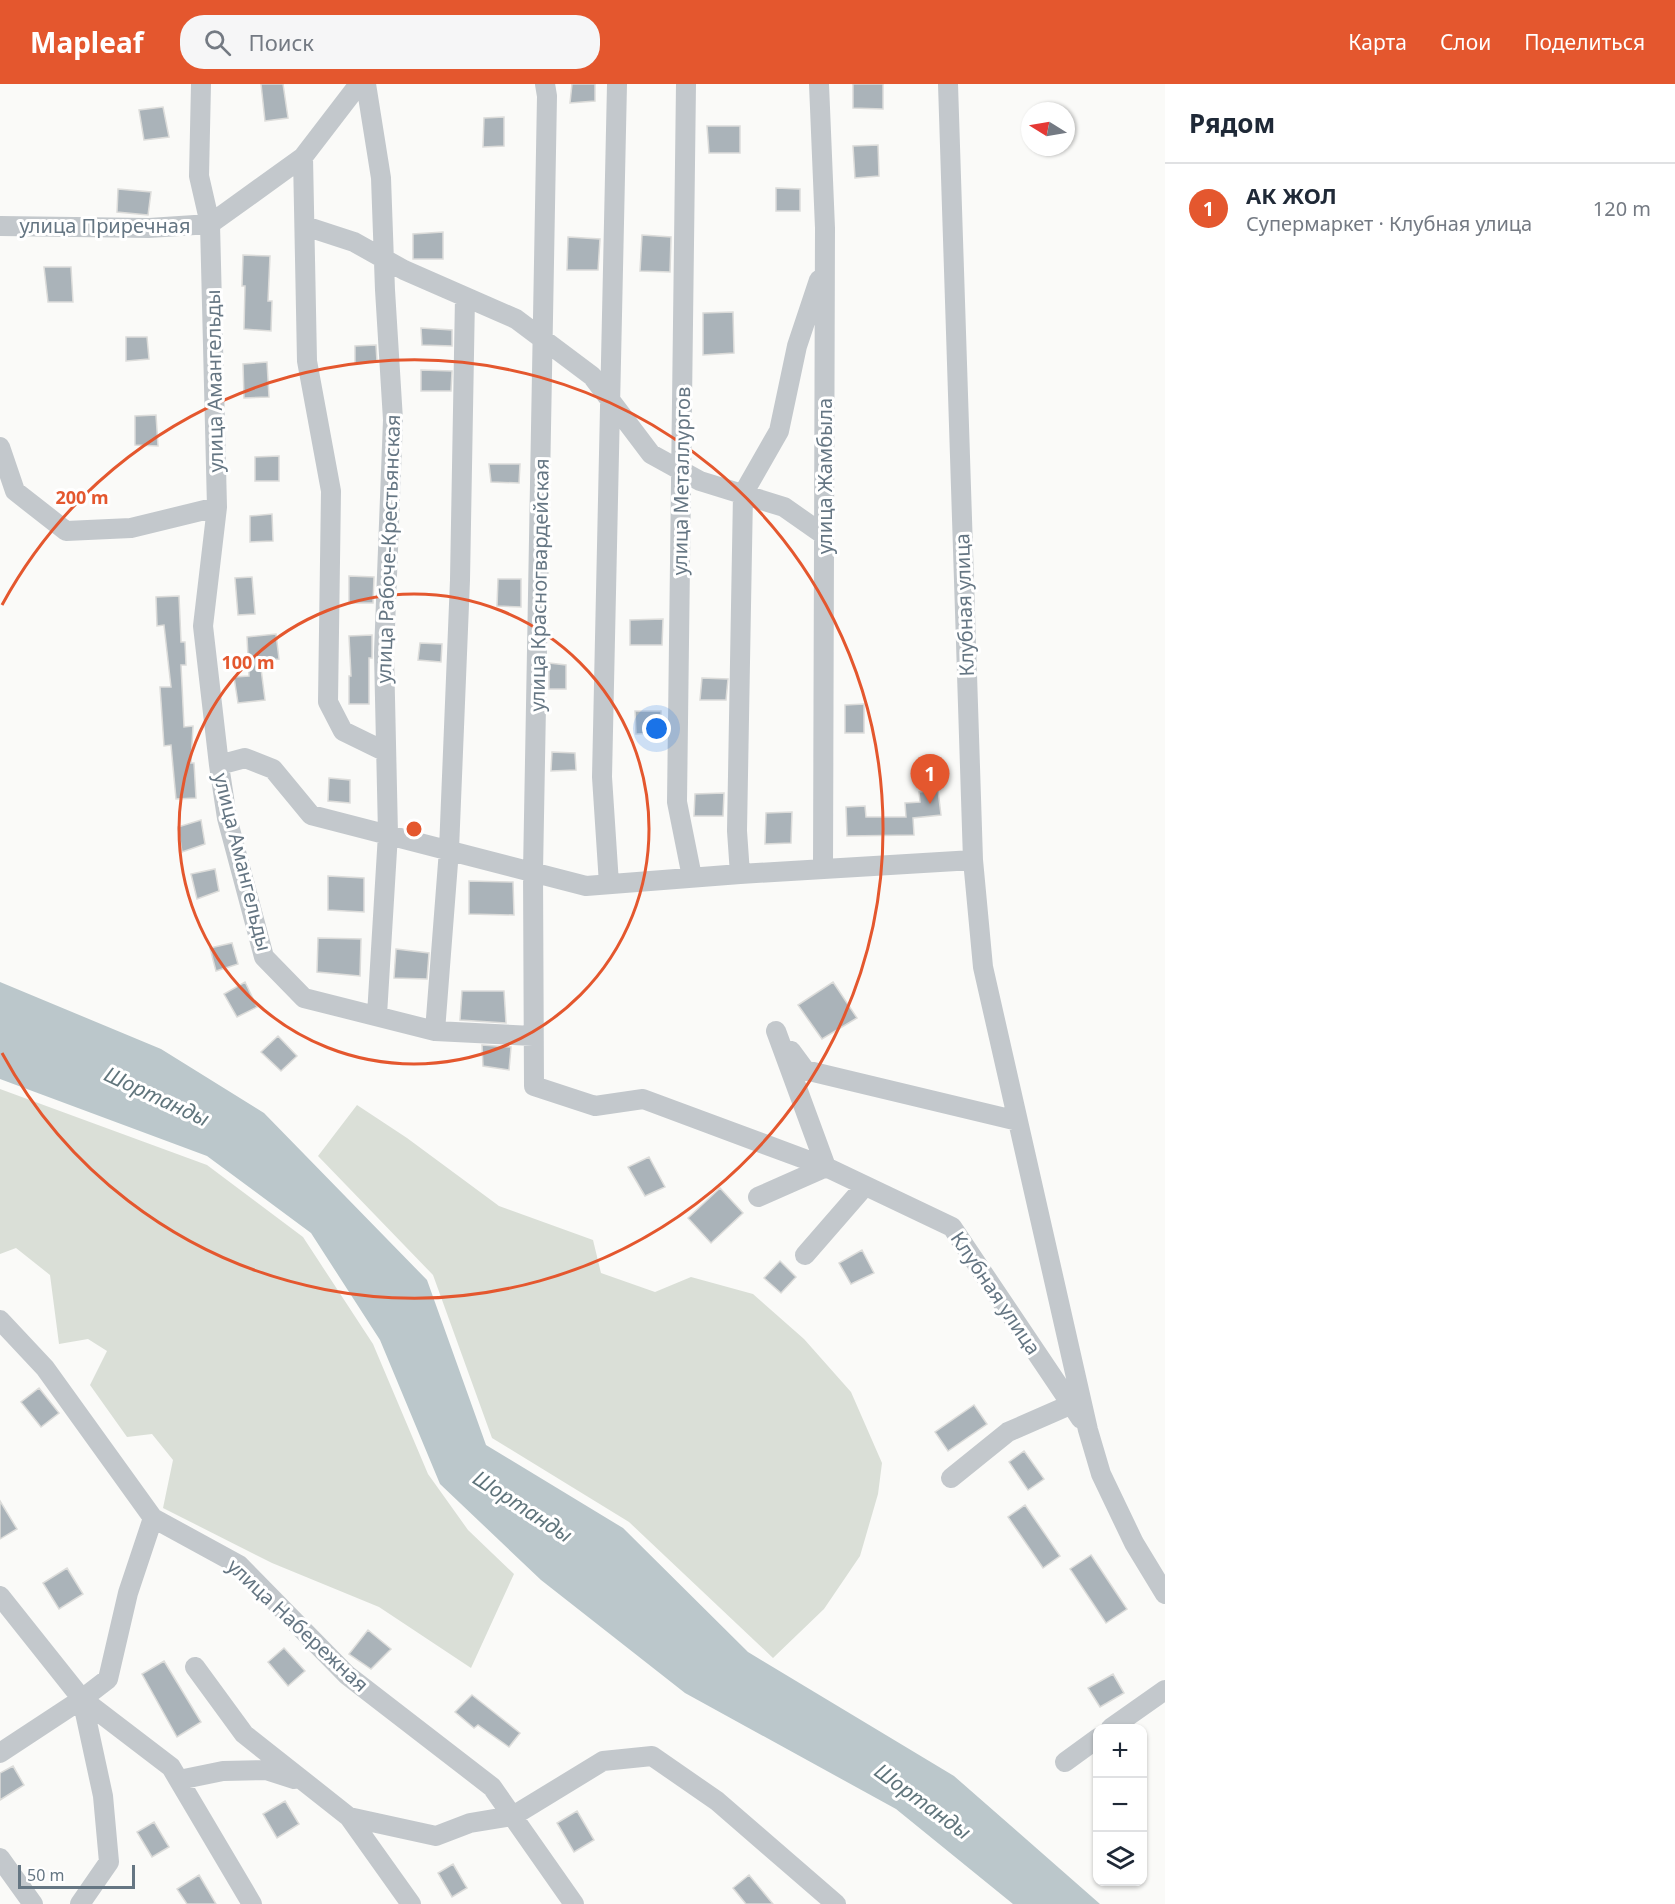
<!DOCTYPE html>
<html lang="ru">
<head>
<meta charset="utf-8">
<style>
  body { margin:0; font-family:"Noto Sans",sans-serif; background:#f6f6f7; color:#1f2937 }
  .controls { position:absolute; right:18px; bottom:18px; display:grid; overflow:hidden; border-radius:12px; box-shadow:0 2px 4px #0004 }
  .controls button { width:54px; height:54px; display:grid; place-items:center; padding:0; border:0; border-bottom:2px solid #e0e1e3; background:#fff; color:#1f2937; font:30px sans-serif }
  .compass { position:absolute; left:1021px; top:18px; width:54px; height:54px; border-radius:50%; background:#fff; box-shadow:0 2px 4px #0004; rotate:281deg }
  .scale { position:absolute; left:18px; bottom:15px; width:117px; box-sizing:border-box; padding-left:6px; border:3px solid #657683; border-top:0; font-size:16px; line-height:21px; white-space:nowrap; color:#657683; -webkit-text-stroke:4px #fff; paint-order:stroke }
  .you { position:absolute; left:657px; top:645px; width:21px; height:21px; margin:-15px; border:4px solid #fff; border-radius:50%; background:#1a73e8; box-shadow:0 0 0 9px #1a73e833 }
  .badge { display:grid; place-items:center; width:39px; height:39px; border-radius:50%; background:#e4572e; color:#fff; font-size:20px; font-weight:700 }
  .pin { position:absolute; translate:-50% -50px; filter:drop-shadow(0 2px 3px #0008) }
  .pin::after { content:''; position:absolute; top:32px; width:21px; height:18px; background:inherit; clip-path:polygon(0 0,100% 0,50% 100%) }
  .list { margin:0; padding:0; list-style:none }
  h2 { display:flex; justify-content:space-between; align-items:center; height:78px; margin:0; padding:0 24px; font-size:26px }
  h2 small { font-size:20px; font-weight:400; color:#747a83 }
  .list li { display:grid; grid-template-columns:39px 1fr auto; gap:18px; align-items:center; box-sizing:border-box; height:90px; padding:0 24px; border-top:2px solid #e0e1e3 }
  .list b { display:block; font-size:22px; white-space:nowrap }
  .list p { margin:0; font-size:20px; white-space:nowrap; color:#747a83 }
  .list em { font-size:20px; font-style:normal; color:#747a83 }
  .icon { flex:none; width:33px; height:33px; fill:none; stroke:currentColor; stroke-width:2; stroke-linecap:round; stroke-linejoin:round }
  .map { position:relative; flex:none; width:1165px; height:1820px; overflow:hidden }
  header { display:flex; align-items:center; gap:36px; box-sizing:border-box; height:84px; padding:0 30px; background:#e4572e; color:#fff }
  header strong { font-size:28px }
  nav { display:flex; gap:33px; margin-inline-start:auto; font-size:21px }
  .search { width:420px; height:54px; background:#f6f6f7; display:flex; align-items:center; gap:15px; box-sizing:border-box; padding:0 21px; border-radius:24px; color:#747a83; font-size:22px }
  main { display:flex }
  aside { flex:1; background:#fff }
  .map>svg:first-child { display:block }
</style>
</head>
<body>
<header>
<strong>Mapleaf</strong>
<div class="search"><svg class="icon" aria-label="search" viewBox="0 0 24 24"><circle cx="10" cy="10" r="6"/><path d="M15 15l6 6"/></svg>Поиск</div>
<nav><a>Карта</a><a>Слои</a><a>Поделиться</a></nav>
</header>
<main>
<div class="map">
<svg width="1165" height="1820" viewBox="0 0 1165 1820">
  <rect width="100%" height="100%" fill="#fafaf8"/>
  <path fill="#dadfd7" d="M0,1005L207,1081L303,1153L373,1260L428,1390L468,1446L514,1490L471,1584L379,1523L272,1479L163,1424L173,1376L152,1350L127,1353L90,1301L107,1267L88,1255L59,1260L50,1191L16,1164L0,1170Z
    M357,1021L407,1054L499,1122L593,1156L601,1189L655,1208L691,1193L753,1210L804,1255L851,1308L882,1379L878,1410L860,1472L824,1525L773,1574L629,1438L492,1354L433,1191L318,1072Z"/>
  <path fill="#bbc7cb" d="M0,898L161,965L264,1029L427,1196L486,1361L623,1444L748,1568L954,1692L1100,1820H1013L896,1725L685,1609L541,1496L440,1400L380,1256L311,1149L207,1072L0,995Z"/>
  <path fill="#aab3b9" stroke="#dcdcda" stroke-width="1.5" d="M261,0H283L288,34L265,37Z
    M572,0H595V17L570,19Z
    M853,0H883V25L853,24Z
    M163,23L169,53L144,56L139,26Z
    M504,33V62L483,63L484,34Z
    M707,42H740V69H709Z
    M878,61L879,92L855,94L853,62Z
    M776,104L800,105V127H776Z
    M118,105L151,108L148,131L117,128Z
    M443,148V175H413V150Z
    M642,151L671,153L670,188L640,187Z
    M568,153L600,155L598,186H567Z
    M243,171L270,172L268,217H272L271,247L244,245L245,202H242Z
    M44,183H71L73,218H48Z
    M733,228L734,269L703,271V229Z
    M421,244L452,246V262L422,261Z
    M126,253H147L149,275L126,277Z
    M376,261L377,278L355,280V262Z
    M267,278L269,313L244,314L243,280Z
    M421,286L452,287L451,307H421Z
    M156,331L158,362L135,361V332Z
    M279,372V397H255V373Z
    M489,380H520L519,399L491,398Z
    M272,430L273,457L250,458V432Z
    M349,492L374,493L373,519H349Z
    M252,493L255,530L238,531L235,494Z
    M498,495H521V523L497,522Z
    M179,512L181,558H185L186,581H181L184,643L193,642L191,679H194L196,714L176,715L171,661L164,662L160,603H171L164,541L157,542L156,513Z
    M663,535L662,561H630V536Z
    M276,550L279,575L260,577L265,616L238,619L234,593L249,592L247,553Z
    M372,551V574H369V620H349V592H351L349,552Z
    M420,559L442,560L441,578L418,576Z
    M549,579L566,581V605H549Z
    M702,594L728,595L726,616H700Z
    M864,620V649H845V621Z
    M635,627H661V649L636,650Z
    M552,668L575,669L576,686L551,687Z
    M329,694L350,696V719L328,717Z
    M938,706L941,731L913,734L914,751L847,752L846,723L865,722L866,733H906L905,719L920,718L919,708Z
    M724,709L723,732H694L695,710Z
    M792,728L791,759L765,760L766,729Z
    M201,736L205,760L182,768L178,743Z
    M215,785L219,807L197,815L191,790Z
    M328,792L364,794V828L328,826Z
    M469,797L513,798L514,831L469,830Z
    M318,854L361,855L360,892L317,888Z
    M232,859L238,880L216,887L210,864Z
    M396,865L429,869L427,895L394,894Z
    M245,898L257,923L237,933L224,910Z
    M833,898L857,934L822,955L798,921Z
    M462,907H504L506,939L460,936Z
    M278,952L297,972L281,987L261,968Z
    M482,961L511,963L509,986L483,982Z
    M649,1073L665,1103L645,1112L628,1083Z
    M720,1104L743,1129L711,1159L688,1134Z
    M862,1166L874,1189L851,1200L839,1179Z
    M780,1177L796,1193L781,1209L764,1194Z
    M39,1304L59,1329L41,1343L21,1318Z
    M974,1321L987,1340L948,1367L935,1348Z
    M1024,1367L1044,1395L1028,1406L1009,1378Z
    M0,1417L17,1445L0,1455Z
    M1025,1421L1060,1472L1043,1484L1008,1433Z
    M1091,1471L1127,1525L1106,1539L1070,1485Z
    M67,1484L83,1510L59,1525L43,1499Z
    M368,1546L391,1565L371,1585L349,1570Z
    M284,1564L305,1587L288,1602L268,1578Z
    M164,1577L201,1638L177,1653L142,1590Z
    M1113,1590L1124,1609L1100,1623L1088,1604Z
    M472,1611L520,1649L509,1663L478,1641L474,1644L455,1628Z
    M13,1682L24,1701L0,1716V1689Z
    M285,1717L299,1740L277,1754L263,1730Z
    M577,1727L594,1756L574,1768L557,1739Z
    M154,1738L169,1763L152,1773L137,1748Z
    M453,1780L467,1804L452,1813L438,1789Z
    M199,1791L216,1820H187L177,1805Z
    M749,1791L773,1820H746L733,1804Z"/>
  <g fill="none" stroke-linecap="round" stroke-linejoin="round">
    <path stroke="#c3c8cc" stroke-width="20" d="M201,0L199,92L210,140L217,423L203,542L219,681L227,734L264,873L304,914L435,947L533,952
      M366,0L381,94L385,206L393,336L384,569L388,750L377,931
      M545,0L547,12L533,788L534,1002L595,1022L643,1015L826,1083
      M686,0L677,718L692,793
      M819,0L825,144L823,785
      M948,0L973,776L983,883L1088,1346L1101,1390L1134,1459L1165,1510
      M303,73L307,277L331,407L328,618L343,647L386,668
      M210,140L303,73L359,0
      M0,142L149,144L210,140
      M305,142L354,158L404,186L516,235L592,292L651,370L700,397L784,423L824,451
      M0,363L15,407L66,447L131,444L217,423
      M219,681L245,674L273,685L311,731L586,802L740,790L973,776
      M740,790L737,747L743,410L779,347L797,262L819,196
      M609,800L602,693L617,0
      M435,947L449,766L460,496L465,213
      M776,947L826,1083L952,1143L1081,1335
      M791,967L805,986L1018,1037
      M758,1113L826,1083
      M805,1171L865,1102
      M0,1236L45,1284L153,1434L239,1481L347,1591L492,1703L574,1820
      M951,1394L1008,1348L1072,1320
      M0,1512L82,1615L171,1683L252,1820
      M195,1583L244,1650L349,1733L411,1820
      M1111,1644L1165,1606
      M0,1669L82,1615L108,1595L128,1509L153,1434
      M1065,1678L1098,1654
      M179,1696L223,1687L266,1686L294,1695
      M349,1733L436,1752L470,1739L513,1732L603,1677L652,1672L717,1717L836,1820
      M0,1774L33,1820
      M80,1820L109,1778L103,1712L82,1615"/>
  </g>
  <g fill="none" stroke="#e4572e" stroke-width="3">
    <circle cx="414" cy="745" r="235"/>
    <path d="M2 521A469 469 0 1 1 2 969"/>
  </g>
  <g text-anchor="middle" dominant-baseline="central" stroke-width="6" stroke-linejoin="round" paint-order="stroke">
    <g font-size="20" fill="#657683" stroke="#fff">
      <text x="105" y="141">улица Приречная</text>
      <text transform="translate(214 297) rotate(-91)">улица Амангельды</text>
      <text transform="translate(824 392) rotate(-90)">улица Жамбыла</text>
      <text transform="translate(681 397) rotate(-89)">улица Металлургов</text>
      <text transform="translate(388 465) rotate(-88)">улица Рабоче-Крестьянская</text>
      <text transform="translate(539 501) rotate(-89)">улица Красногвардейская</text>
      <text transform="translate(964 521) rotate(-92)">Клубная улица</text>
      <text transform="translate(243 778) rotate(76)">улица Амангельды</text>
      <text transform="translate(996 1209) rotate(56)">Клубная улица</text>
      <text transform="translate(298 1541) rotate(43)">улица Набережная</text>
    </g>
    <g font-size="21" font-style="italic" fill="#60757c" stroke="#fff">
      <text transform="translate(157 1012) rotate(25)">Шортанды</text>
      <text transform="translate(523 1422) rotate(33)">Шортанды</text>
      <text transform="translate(923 1717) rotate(36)">Шортанды</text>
    </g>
  </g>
  <circle cx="414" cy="745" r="9" fill="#e4572e" stroke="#fff" stroke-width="3"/>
  <g font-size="18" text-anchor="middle" font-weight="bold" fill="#e4572e" stroke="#fff" stroke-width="6" stroke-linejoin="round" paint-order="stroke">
    <text x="82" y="420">200 m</text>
    <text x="248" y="585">100 m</text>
  </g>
</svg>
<div class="controls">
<button>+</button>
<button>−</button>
<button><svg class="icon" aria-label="layers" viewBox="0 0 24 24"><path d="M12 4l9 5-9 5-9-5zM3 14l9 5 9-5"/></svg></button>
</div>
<svg class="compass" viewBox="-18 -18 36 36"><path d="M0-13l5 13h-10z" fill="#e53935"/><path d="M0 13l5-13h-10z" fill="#747a83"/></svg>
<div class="scale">50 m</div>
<div class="you"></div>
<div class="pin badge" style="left:930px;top:720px">1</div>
</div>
<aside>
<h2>Рядом<small></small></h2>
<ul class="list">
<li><span class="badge">1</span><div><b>АК ЖОЛ</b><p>Супермаркет · Клубная улица</p></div><em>120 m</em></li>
</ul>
</aside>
</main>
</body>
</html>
